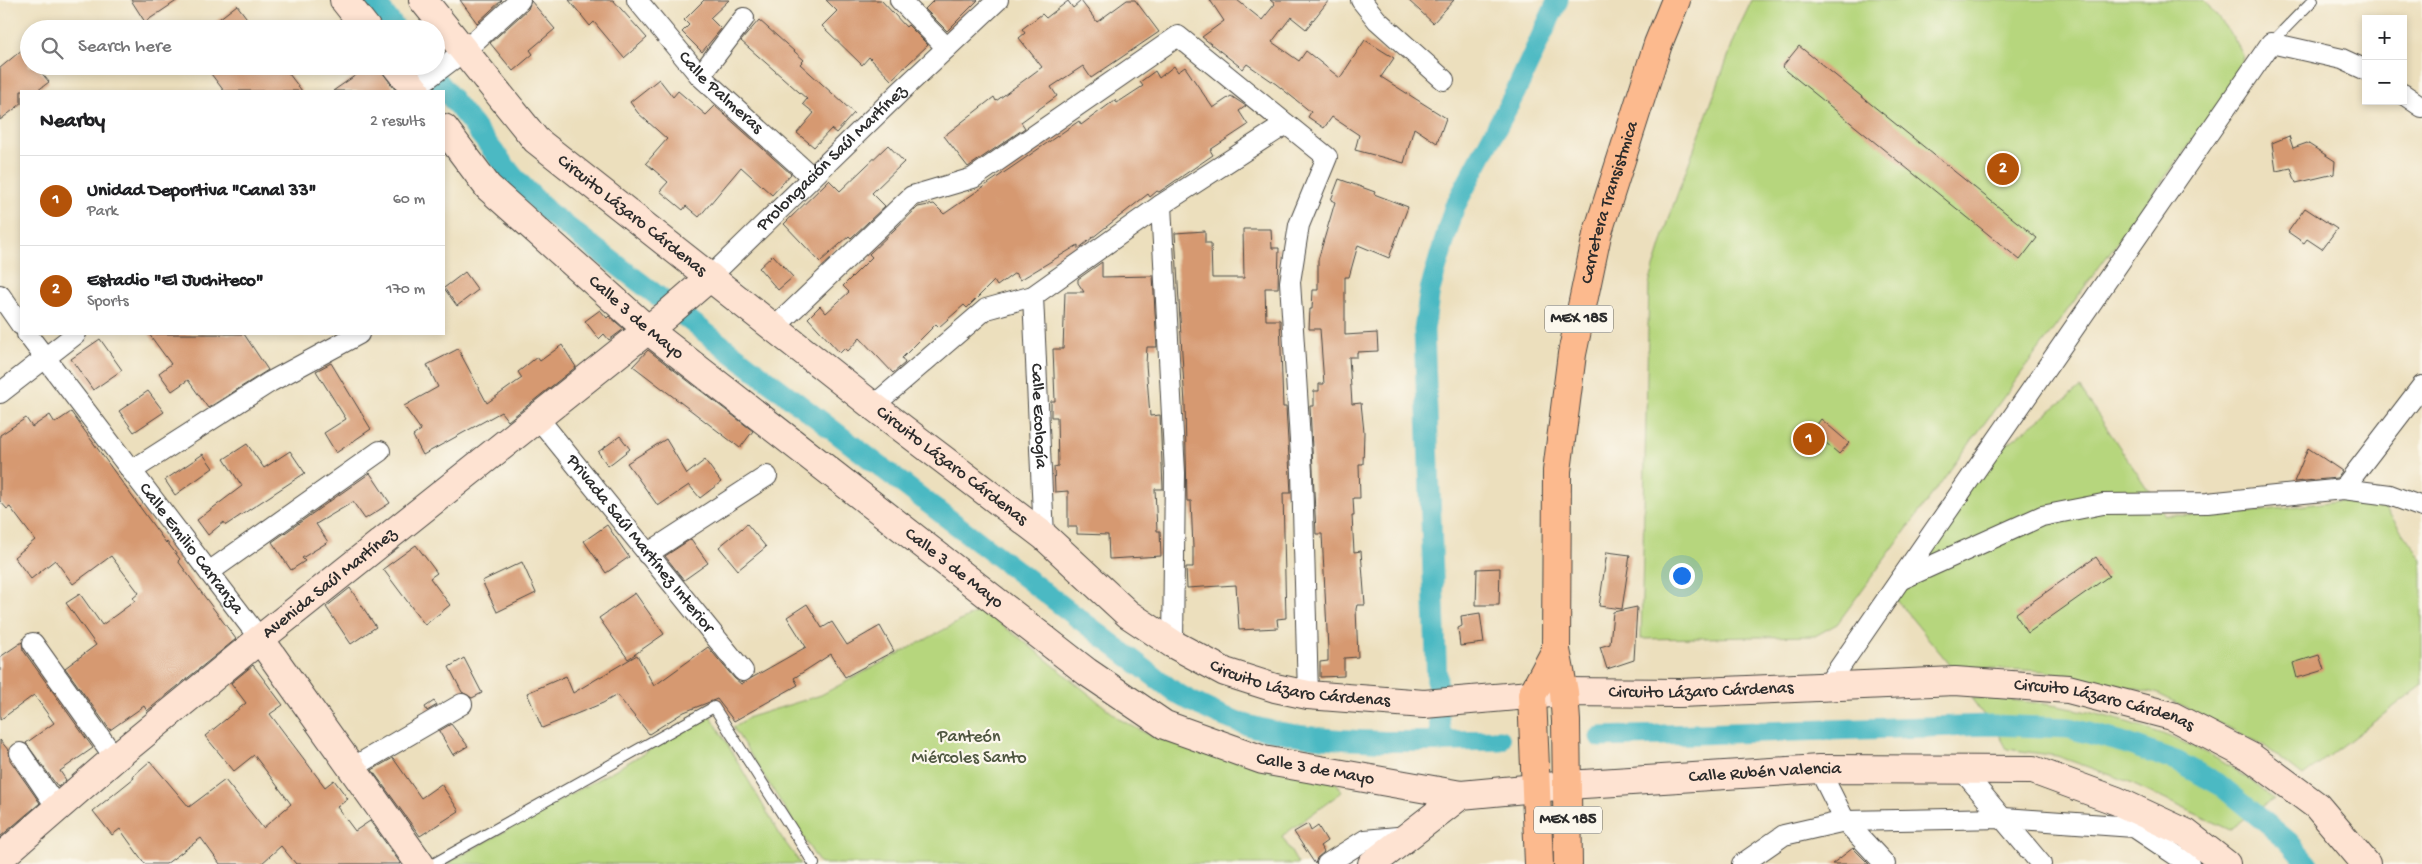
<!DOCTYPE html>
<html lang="en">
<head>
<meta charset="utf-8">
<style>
  body { margin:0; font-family:"Gochi Hand",sans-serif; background:#f6f6f6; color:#202124 }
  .controls { position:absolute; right:15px; top:15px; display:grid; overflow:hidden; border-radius:0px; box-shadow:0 2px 8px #0003 }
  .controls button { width:45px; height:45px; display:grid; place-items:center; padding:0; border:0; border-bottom:1px solid #e0e0e0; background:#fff; color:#202124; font:25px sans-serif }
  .you { position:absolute; left:1681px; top:575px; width:18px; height:18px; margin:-12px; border:4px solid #fff; border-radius:50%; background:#1a73e8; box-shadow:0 0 0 8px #1a73e833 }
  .badge { display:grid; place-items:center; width:32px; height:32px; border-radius:50%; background:#b45309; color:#fff; font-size:16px; font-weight:700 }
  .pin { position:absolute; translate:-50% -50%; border:2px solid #fff; box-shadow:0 1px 5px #0006 }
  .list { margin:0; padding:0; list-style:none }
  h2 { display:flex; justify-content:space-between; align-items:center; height:65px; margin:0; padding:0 20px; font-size:21px }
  h2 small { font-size:16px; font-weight:400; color:#757577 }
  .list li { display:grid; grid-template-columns:32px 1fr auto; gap:15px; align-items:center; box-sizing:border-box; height:90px; padding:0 20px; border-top:1px solid #e0e0e0 }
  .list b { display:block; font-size:19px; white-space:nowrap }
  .list p { margin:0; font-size:16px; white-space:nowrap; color:#757577 }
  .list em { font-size:16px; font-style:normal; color:#757577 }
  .icon { flex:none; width:28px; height:28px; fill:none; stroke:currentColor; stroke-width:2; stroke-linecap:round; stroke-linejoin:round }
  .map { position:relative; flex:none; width:2422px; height:864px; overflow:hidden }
  .search { position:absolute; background:#fff; box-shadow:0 2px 8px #0003; left:20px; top:20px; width:425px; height:55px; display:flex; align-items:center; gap:12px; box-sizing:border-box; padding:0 18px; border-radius:28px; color:#757577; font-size:19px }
  .panel { position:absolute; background:#fff; box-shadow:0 2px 8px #0003; left:20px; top:90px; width:425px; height:245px; border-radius:0px }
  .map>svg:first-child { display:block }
</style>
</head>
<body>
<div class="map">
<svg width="2422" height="864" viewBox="0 0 2422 864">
  <rect width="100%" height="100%" fill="#fbf7ec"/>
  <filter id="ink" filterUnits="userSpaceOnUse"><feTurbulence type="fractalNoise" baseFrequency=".02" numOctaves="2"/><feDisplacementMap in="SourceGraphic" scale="10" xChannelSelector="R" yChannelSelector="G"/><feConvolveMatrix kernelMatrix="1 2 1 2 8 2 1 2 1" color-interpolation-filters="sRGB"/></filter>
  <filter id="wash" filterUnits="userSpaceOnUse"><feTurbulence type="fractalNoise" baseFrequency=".0096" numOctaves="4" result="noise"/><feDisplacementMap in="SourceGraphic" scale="20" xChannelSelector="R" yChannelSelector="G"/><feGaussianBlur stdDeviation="1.12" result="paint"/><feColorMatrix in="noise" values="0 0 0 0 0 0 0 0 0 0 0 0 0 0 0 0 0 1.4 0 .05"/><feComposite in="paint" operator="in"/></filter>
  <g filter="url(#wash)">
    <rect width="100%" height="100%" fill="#ecdfbd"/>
    <path fill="#b6d67d" stroke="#708054" d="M1752,0H2204L2233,37L2243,55L2238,78L1837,624L1815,636L1641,639L1649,284L1673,206L1739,27Z
      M2080,388L2165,515L2223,516L2344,500L2382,504L2422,559V685L2303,776L2262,744L2156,693L2043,671L1951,666L1894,597L1966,476Z
      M981,610L1021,639L1121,720L1153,737L1213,756L1336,782L1342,792L1282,836L1298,864H820L733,727L750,717L821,695Z
      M1971,698C2055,699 2162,723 2234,769C2248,778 2261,789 2274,799L2260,808L2200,768L2139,744L2065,721L1986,718Z
      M711,716L782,838L801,864H446Z
      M1996,729L2066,735L2134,754L2172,768L2216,789L2251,814L2230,830L2119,778L2057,756L2007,749Z"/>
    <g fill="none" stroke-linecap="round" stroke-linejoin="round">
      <path stroke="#4bb9c3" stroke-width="21" d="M374,0L396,29
        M426,66L513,176L548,212L1176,693C1205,709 1235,724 1268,730C1343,745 1424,742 1500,740
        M1437,684L1424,330L1430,290L1454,208L1515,93L1558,0
        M1439,717L1441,742
        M1600,737L1992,725L2069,728L2122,742L2178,762L2220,785L2288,841L2308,864"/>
    </g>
    <g id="blocks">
      <path fill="#d69971" d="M131,0H178L145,22Z
        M460,0H502L477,23Z
        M569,0H613L647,38L624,58L594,22L590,26Z
        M704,0H729L710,18L721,29L702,52L682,32L689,25L684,20Z
        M826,0H881L906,27L908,25L928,45L891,80L869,57L862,65L822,26L837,11Z
        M934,0H978L947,31L925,9Z
        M1127,0H1135L1159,32L1091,78L1083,66L1051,87L1057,96L1021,122L1025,128L968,167L944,136L994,97L996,101L1042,67L1019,38L1025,33L1022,29L1042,14L1046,18L1068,1L1073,8L1081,1L1097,22Z
        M1210,0H1237L1262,20L1275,4L1270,0H1329L1306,29L1291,17L1272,42L1299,61L1306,51L1340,78L1365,40L1394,58L1381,77L1446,118L1437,143L1414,128L1404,163L1355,150L1359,135L1332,117L1324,128L1308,117L1311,112L1276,84L1247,64L1243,69L1202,37L1224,21Z
        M1408,0H1454L1433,23Z
        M531,1L555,29L530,50L533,54L513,71L490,43L528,9Z
        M237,5L255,29H206Z
        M759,20L804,60L800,64L854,113L836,133L831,129L814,147L797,133L814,113L803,104L807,99L741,41Z
        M1799,46L2037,238L2020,260L1782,67Z
        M23,49L29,57V66H36L49,82L37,91H21V104L0,120V68Z
        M205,66H283L302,91H224Z
        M369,66H378L396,91H333Z
        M1174,66L1178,72L1185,67L1213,108L1231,96L1246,106L1239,111L1248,125L1210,150L1213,155L1159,192L1157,191L1150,197L1148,194L1078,249V245L1020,280L1015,273L997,286L994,281L967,308L964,305L939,327L936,324L902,358L905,363L893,373L860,338L848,351L845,348L840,353L808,318L820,306L826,313L849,292L843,286L872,257L869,254L918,207L934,204L944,214L1079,121L1081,125L1115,100L1117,103L1143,86L1140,82L1155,71L1159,78Z
        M659,79L673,97L678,91L706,115L715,106L791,174L772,195L741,167L699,217L686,206L683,210L660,191L668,182L646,163L667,139L638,113L630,102Z
        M2289,136L2293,148L2307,143L2335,161L2334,174L2296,183L2291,168L2276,171L2272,143Z
        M888,145L904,162L872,193L885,206L851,238L849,236L820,262L784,224L829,180L840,191Z
        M1339,179L1375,192L1374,194L1408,207L1389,258L1358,245L1349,277H1345V335L1377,333L1378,351L1357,352V357H1349L1352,404L1361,403L1364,432L1363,464H1359L1360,498H1353L1354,516H1352L1354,552L1361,551L1365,605H1357L1356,609L1358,657L1344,658V676L1320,677V662L1328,661V649L1322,534H1316L1310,406H1314V391H1319V384H1324L1320,329H1309L1310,309H1312L1313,290H1318V260L1335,202L1331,200Z
        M2305,208L2337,229L2322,249L2307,239L2304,243L2288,232Z
        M1243,229H1271L1272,248H1279L1278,288H1265L1266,320H1280L1283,407H1286L1291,493H1283L1286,618L1277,619L1278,628L1239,630L1236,585L1187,588L1186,567H1193V548L1191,501H1187L1185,405L1175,233L1205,231V243H1211L1212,278H1244Z
        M773,255L793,277L778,290L759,268Z
        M1102,262V277L1153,276L1157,347H1147L1146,364L1150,416L1160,415L1163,489H1155L1157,531H1160L1161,556L1109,559L1108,535L1077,534V527H1068V491L1055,492L1054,467L1058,466L1057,417H1051V401H1055L1053,349H1063L1065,292H1084L1078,283V279Z
        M465,272L478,290L457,306L444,288Z
        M600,310L607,318L609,316L624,329L609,340L604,334L599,339L585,321Z
        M149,334H244L268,370L208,408L188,380L172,391L159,373L171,364Z
        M100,339L122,370L93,390L71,359Z
        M562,345L576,367L508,421L501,412L423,455L413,436L421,430L404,406L438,387L427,365L458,349L487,403L522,378L518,372L537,357L540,361Z
        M648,350L753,431L740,448L633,366Z
        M331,363L371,429L336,453L324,433L346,419L316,371Z
        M148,391L164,412L134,432L119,411Z
        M71,412L166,543L167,542L180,559L178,561L236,639L147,711L144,706L110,730L65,668L96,645L66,603L80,594L102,625L135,601L133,598L139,593L111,556L73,584L55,560L31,579L14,557L35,540L10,507L7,509L0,501V435L26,418L32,427L50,415L55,423Z
        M1821,419L1849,443L1839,454L1812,431Z
        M620,436L630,449L608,466L598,452Z
        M666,439L687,474L705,460L721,482L700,498L689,485L658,506L627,463Z
        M247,444L264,468L290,451L305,473L226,525L224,522L208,535L197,520L242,486L224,459Z
        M2308,448L2342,471L2337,478L2294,482Z
        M203,454L213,468L175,495L165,480Z
        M370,473L390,503L365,519L353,502L316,524L328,542L302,558L305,561L291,570L272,542Z
        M747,524L766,547L738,570L719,547Z
        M607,525L629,557L606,573L584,541Z
        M691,539L708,563L684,580L665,556Z
        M416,545L437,573L430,578L450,605L425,625L383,569Z
        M1607,552L1630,555L1622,609L1599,606Z
        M2096,557L2109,576L2028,633L2015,614Z
        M522,562L536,593L497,612L482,581Z
        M1500,568L1499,605H1476L1477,569Z
        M350,588L376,627L351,644L326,607Z
        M635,593L664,634L628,659L599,618Z
        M807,604L822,628L832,622L847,645L880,626L894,651L845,677L831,654L794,678L798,685L734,721L717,699L684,712L649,734L617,695L603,703L542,728L527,693L566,676L573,693L637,655L654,686L708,647L734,678L741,684L806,647L787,617Z
        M1637,607L1634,660L1607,669L1600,647L1610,644L1613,612Z
        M1480,613L1484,643L1460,646L1458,628L1462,626L1461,616Z
        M22,642L23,650L93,748L60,771L66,780L58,787L26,743L54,723L34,695L0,720V657Z
        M2319,655L2324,670L2297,678L2293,663Z
        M464,658L482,693L472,698L462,692L449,667Z
        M253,665L283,705L270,714L325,787L334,780L348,799L337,807L355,831L370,821L401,864H296L281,846L261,864H220L201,838L166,864H145L120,829L112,835L93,811L134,778L133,776L150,761L189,807L225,780L263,828L291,804L254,755L234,771L205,736L246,703L231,683Z
        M434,701L437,705L427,711L425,707Z
        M451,724L468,746L453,755L439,731Z
        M0,740L9,751L10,760L40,803L0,837Z
        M393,758L421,798L441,784L459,811L420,836L372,770Z
        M1308,824L1311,831L1318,826L1327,841L1320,846L1324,852L1317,858L1315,864L1294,832Z
        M1853,848L1869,864H1832Z"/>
    </g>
  </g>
  <g filter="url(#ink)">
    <use href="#blocks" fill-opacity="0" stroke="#484641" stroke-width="1"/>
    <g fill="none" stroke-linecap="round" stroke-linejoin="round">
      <defs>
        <path id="lane" d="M2271,43L2313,0
          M433,864L714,707L814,864"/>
        <g id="street">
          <path id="s1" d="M637,0L700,76L812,177"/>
          <path d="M900,0L947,48"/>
          <path d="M1361,0L1377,20L1444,80"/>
          <path d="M700,76L744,18"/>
          <path d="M411,91L464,51L520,0"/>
          <path d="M2403,94L2422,107"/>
          <path d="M1161,205L1175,473L1173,644"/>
          <path id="s2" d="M710,277L901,91L998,0"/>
          <path d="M0,295L21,325"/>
          <path id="s3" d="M1033,296L1044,536"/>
          <path d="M774,328L912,196L973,178L1178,36L1327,157L1299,225L1290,282L1302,472L1308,695"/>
          <path id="s4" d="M27,334L260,639"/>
          <path d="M0,393L76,334"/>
          <path d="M873,406L986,309L1033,296L1161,205L1286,124"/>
          <path id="s5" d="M538,418L743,671"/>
          <path d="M131,471L270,382L359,334"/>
          <path d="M2343,489L2422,386"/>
          <path d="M647,554L767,476"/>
          <path d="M209,572L380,451"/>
          <path d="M1900,580L2042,516L2103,504L2207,503L2343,489L2390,495L2422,507"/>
          <path d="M33,643L115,758"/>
          <path d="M1826,687L2271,43L2342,59L2366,70"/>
          <path d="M20,753L58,809"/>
          <path d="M352,768L462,704"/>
          <path d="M1819,769L1845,821L1885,864"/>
          <path d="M1962,770L2041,864"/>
          <path d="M1327,864L1365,840L1408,836"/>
          <path d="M1742,864L1784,835L1845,821L2004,818L2134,827L2189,864"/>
        </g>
        <g id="secondary">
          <path d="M344,0L367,29"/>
          <path id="s6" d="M423,0L536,140L873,406L1044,536L1128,614L1173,644L1225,672L1275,688L1308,695L1424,704L1564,692L1680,693L1955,681L2068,689L2172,716L2251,757L2317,806L2366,864"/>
          <path d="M396,66L416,91"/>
          <path id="s7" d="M444,128L488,187L648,330L1087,672L1165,725L1263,760L1461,795L1568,785L1819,769L2033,770L2117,801L2186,833L2226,864"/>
          <path d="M260,639L420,864"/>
          <path id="s8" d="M0,858L115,758L260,639L665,316L710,277"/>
          <path d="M1372,864L1461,795"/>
        </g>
        <g id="primary">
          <path d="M1539,864L1532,695L1556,650"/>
          <path id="s9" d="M1568,864L1566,721L1564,692L1556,650L1557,471L1572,354L1597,235L1658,44L1676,0"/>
        </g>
      </defs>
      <use href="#lane" stroke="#484641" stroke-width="12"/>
      <use href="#street" stroke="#484641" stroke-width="22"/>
      <use href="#secondary" stroke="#484641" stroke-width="30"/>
      <use href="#primary" stroke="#484641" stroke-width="30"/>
      <use href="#lane" stroke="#fff" stroke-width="10"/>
      <use href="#street" stroke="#fff" stroke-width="20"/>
      <use href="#secondary" stroke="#fee3d2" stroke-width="28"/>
      <use href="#primary" stroke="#fcba8e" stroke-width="28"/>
    </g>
  </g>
  <g text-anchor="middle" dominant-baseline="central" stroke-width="4.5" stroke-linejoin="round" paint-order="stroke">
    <g fill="#fbf7ec" stroke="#696865" stroke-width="1">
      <rect x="1545" y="305.5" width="68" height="27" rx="4"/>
      <rect x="1534" y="806.5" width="68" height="27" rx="4"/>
    </g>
    <g font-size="16" font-weight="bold" fill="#2b2b2b">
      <text x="1579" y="319">MEX 185</text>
      <text x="1568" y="820">MEX 185</text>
    </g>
    <g font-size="18" fill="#2b2b2b" stroke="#fbf7ec">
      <text stroke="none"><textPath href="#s1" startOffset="125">Calle Palmeras</textPath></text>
      <text stroke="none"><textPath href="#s2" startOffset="170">Prolongación Saúl Martínez</textPath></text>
      <text stroke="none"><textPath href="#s9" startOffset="668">Carretera Transistmica</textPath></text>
      <text stroke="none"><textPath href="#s6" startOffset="302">Circuito Lázaro Cárdenas</textPath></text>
      <text stroke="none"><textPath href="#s7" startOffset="271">Calle 3 de Mayo</textPath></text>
      <text stroke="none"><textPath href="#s3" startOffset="120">Calle Ecología</textPath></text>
      <text stroke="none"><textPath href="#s6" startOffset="708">Circuito Lázaro Cárdenas</textPath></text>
      <text stroke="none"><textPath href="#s5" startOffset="162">Privada Saúl Martínez Interior</textPath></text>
      <text stroke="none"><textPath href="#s4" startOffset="270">Calle Emilio Carranza</textPath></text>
      <text stroke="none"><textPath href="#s7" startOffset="676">Calle 3 de Mayo</textPath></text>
      <text stroke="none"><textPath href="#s8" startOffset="429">Avenida Saúl Martínez</textPath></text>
      <text stroke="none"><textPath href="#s6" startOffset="1128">Circuito Lázaro Cárdenas</textPath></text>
      <text stroke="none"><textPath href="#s6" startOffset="1532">Circuito Lázaro Cárdenas</textPath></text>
      <text stroke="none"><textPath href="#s6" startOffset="1938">Circuito Lázaro Cárdenas</textPath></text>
      <text stroke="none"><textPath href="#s7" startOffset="1096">Calle 3 de Mayo</textPath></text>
      <text stroke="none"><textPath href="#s7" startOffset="1549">Calle Rubén Valencia</textPath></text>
    </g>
    <g font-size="18" fill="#4e5640" stroke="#fbf7ec">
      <text x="969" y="737">Panteón<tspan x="969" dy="21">Miércoles Santo</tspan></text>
    </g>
  </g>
</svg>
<div class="controls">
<button>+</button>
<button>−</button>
</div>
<div class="you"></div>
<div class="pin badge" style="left:1809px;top:439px">1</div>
<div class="pin badge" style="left:2003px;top:169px">2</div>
<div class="search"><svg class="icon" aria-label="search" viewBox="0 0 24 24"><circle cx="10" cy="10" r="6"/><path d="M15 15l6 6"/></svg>Search here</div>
<section class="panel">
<h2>Nearby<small>2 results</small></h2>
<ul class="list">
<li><span class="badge">1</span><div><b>Unidad Deportiva &quot;Canal 33&quot;</b><p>Park</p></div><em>60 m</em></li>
<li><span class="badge">2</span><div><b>Estadio &quot;El Juchiteco&quot;</b><p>Sports</p></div><em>170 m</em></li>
</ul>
</section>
</div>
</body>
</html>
